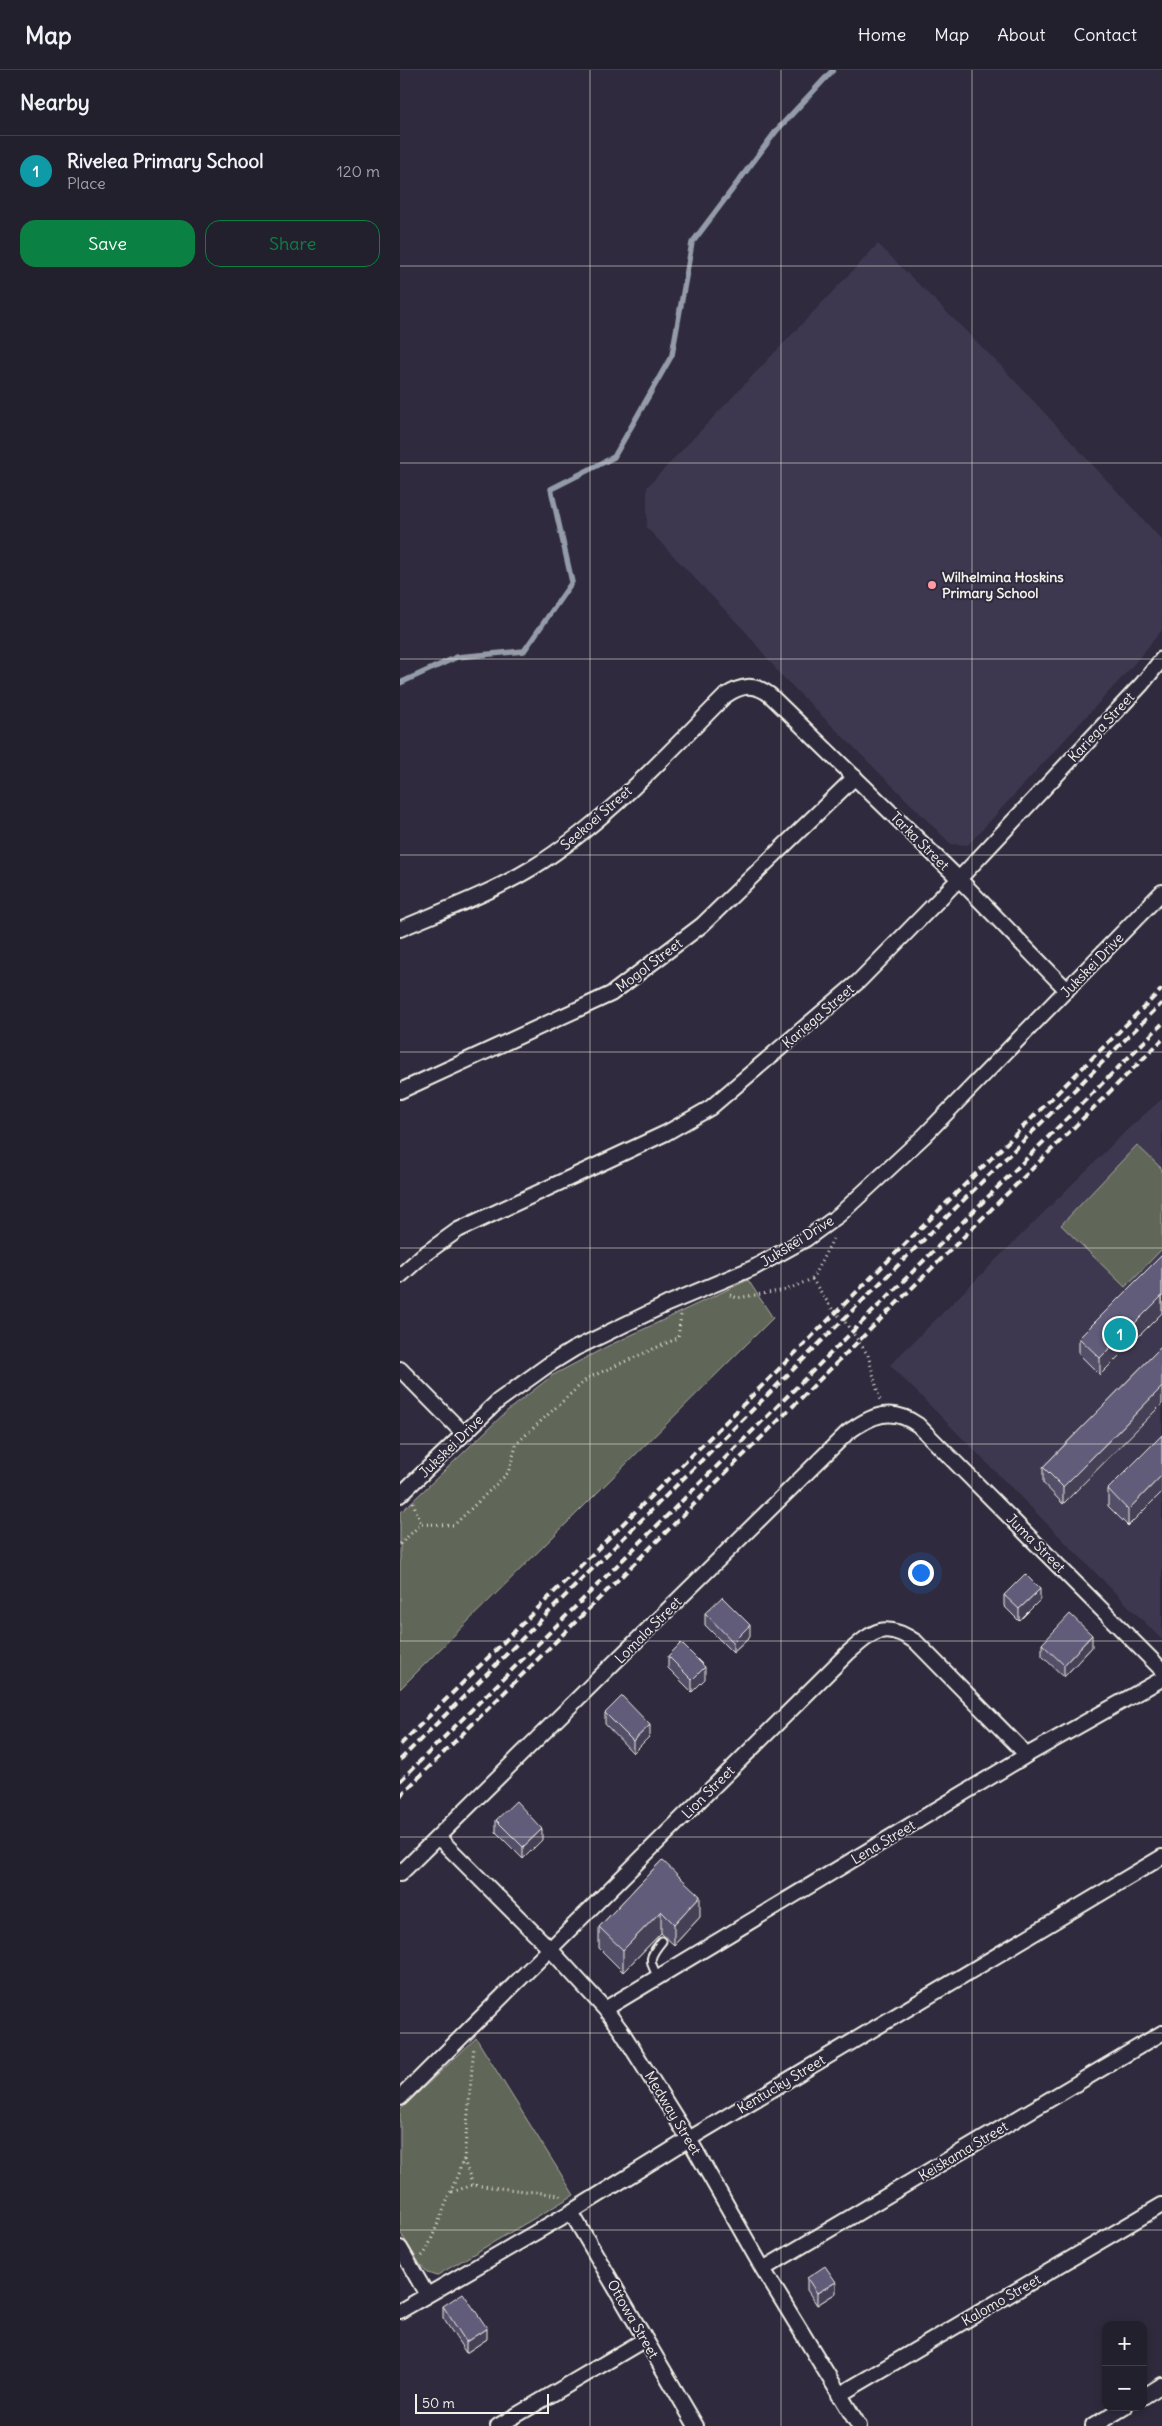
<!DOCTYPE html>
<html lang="en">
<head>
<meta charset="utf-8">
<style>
  body { margin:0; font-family:Delius,sans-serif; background:#2f2d3a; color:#f1f3f6 }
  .controls { position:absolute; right:15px; bottom:15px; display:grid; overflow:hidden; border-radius:10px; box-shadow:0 2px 8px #0003 }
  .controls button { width:45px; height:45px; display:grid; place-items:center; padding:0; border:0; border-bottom:1px solid #403e4a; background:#23202e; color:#f1f3f6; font:25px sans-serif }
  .scale { position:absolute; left:15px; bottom:12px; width:134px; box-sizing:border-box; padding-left:5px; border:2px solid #f4f1e8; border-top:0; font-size:14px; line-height:18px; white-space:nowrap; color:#f4f1e8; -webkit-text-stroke:4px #2f2a3d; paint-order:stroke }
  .you { position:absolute; left:520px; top:1502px; width:18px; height:18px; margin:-12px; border:4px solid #fff; border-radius:50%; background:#1a73e8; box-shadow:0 0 0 8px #1a73e833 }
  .badge { display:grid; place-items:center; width:32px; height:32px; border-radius:50%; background:#0b8043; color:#fff; font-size:16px; font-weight:700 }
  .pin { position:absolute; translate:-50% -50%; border:2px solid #fff; box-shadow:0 1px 5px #0006 }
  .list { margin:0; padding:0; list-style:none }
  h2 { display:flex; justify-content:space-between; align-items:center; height:65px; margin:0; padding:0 20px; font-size:21px }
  h2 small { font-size:16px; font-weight:400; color:#a3a3aa }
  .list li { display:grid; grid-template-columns:32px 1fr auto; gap:15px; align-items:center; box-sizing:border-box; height:70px; padding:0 20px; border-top:1px solid #403e4a }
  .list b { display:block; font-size:19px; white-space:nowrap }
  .list p { margin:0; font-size:16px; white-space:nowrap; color:#a3a3aa }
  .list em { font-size:16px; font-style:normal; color:#a3a3aa }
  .actions { display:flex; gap:10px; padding:15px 20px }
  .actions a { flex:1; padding:11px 0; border:1px solid #0b8043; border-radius:15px; text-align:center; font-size:18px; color:#0b8043 }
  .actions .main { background:#0b8043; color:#fff }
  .map { position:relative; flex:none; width:762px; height:2356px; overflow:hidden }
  header { display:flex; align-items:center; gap:30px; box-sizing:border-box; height:70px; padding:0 25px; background:#23202e; border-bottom:1px solid #403e4a }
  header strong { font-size:24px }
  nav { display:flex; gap:28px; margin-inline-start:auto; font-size:18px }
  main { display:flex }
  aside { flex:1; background:#23202e }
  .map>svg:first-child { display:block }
</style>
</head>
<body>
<header>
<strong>Map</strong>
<nav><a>Home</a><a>Map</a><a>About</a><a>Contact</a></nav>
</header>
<main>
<aside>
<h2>Nearby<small></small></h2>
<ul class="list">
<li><span class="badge" style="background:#0f9aa8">1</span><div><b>Rivelea Primary School</b><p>Place</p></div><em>120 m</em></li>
</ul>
<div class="actions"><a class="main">Save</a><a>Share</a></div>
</aside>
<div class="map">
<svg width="762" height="2356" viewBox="0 0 762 2356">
  <rect width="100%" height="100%" fill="#2f2a3d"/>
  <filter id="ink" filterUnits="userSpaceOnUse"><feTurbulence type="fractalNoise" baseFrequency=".02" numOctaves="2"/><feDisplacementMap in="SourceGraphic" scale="10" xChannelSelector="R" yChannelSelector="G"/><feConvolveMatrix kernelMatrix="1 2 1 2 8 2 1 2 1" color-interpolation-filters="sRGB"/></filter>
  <g filter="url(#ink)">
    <path fill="#3e394f" d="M478,174L604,299L762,470V560L728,601L568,775L551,774L380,604L346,562L247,458V417Z
      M762,1029V1570L490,1295L729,1058Z"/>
    <path fill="#606658" stroke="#aaaca0" d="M737,1075L762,1099V1179L725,1217L661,1155Z
      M348,1210L373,1248L0,1619V1443L108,1340L153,1305L208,1276Z
      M76,1968L174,2125L36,2206L28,2203L20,2194L0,2162V2040Z"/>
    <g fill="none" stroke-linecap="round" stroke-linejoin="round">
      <path stroke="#959ca9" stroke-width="5.5" d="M0,613L57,587L124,581L172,512L151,419L214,387L272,285L292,173L377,60L433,0"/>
      <defs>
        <path id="lane" d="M258,1907C248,1890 249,1887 262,1871"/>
        <path id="street" d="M0,859C44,840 91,823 132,798C205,753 265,686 325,626C341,615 354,613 370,625L559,809L667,920
          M0,1021L211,924L302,855L455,707
          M0,1206L22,1186L58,1160L266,1063L310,1038L459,911L559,809L742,614L762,589
          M0,1299L63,1363
          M0,1425L98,1331L148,1295L174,1279L267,1234L353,1198L406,1169L439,1145L524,1066L762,822
          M38,1767L150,1879L205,1939L222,1962L289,2069L363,2199L459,2356
          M0,1804L447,1363C471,1345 492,1336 518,1355L762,1600
          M205,1939L627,1685L762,1609
          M0,2028L447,1584C473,1561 484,1550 516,1572L627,1685
          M171,2142L296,2356
          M0,2178L27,2225
          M363,2199L762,1963
          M0,2241L171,2142L289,2069L762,1787
          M439,2325L762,2135
          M743,2327L762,2315
          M98,2356L244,2270
          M693,2356L725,2337"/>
      </defs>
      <use href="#lane" stroke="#f4f1e8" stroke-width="11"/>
      <use href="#street" stroke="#f4f1e8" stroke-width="18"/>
      <path stroke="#f4f1e8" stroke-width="3" stroke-dasharray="1 4" stroke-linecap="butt" d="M412,1209L435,1243L443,1249L468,1285L480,1330
        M330,1225L337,1228L386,1220L412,1209L433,1169
        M13,1432L21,1454
        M0,1474L21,1454L54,1455L108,1403L117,1373L188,1308L278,1268L281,1245
        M64,2090L73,2115
        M52,2122L73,2115L160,2125L162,2129
        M22,2186L27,2180L64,2089L74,1976"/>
      <use href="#lane" stroke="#2f2a3d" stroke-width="7"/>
      <use href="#street" stroke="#2f2a3d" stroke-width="14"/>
      <path stroke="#f4f1e8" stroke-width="4" stroke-dasharray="8 4" stroke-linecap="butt" d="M0,1675L762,919
        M0,1690L762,933
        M0,1711L762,954
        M0,1726L762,970"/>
    </g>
    <path fill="#534f69" stroke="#f4f1e8" d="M762,1185V1243L700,1305L679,1284V1268Z
      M762,1276L663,1434L643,1413V1397Z
      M762,1365V1422L728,1456L708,1436V1419Z
      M604,1525L640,1530L619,1551L604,1536Z
      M305,1543L350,1567L333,1583L305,1555Z
      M642,1574L692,1577L664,1607L642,1586Z
      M268,1586L305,1609L292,1622L268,1598Z
      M205,1643L250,1666L233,1683L205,1654Z
      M96,1750L142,1770L123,1789L96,1762Z
      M262,1790L300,1847L274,1875L261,1863L223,1902L199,1878V1857Z
      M407,2208L436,2223L417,2235L407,2220Z
      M43,2236L87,2269L66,2283L43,2248Z"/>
    <path fill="#444055" stroke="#f4f1e8" d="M762,1226V1243L700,1305V1288Z
      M762,1317V1334L663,1434V1417Z
      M762,1405V1422L728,1456V1440Z
      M640,1519V1530L619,1551V1539Z
      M350,1555V1567L333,1583V1572Z
      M692,1565V1577L664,1607V1595Z
      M305,1597V1609L292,1622V1610Z
      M250,1655V1666L233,1683V1671Z
      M142,1759V1770L123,1789V1777Z
      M300,1826V1847L274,1875V1854Z
      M261,1841V1863L223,1902V1880Z
      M436,2212V2223L417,2235V2223Z
      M87,2258V2269L66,2283V2272Z"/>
    <path fill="#615c7a" stroke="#f4f1e8" d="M762,1185V1226L700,1288L679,1268Z
      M762,1276V1317L663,1417L643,1397Z
      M762,1365V1405L728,1440L708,1419Z
      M625,1504L640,1519L619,1539L604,1525Z
      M322,1527L350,1555L333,1572L305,1543Z
      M670,1544L692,1565L664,1595L642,1574Z
      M281,1573L305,1597L292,1610L268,1586Z
      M222,1626L250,1655L233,1671L205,1643Z
      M116,1731L142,1759L123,1777L96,1750Z
      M262,1790L300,1826L274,1854L261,1841L223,1880L199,1857Z
      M425,2196L436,2212L417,2223L407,2208Z
      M63,2223L87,2258L66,2272L43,2236Z"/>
  </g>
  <path fill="none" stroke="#f4f1e8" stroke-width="1" stroke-opacity="0.55" d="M190,0V2356M381,0V2356M572,0V2356M0,196H762M0,393H762M0,589H762M0,785H762M0,982H762M0,1178H762M0,1374H762M0,1571H762M0,1767H762M0,1963H762M0,2160H762"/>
  <circle fill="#ff9aa2" stroke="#2f2a3d" stroke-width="2" cx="532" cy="515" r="5"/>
  <g text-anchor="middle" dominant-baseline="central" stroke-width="4" stroke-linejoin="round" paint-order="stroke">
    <g font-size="14" font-weight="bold" fill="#f4f1e8" stroke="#2f2a3d" text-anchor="start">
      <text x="542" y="507">Wilhelmina Hoskins<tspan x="542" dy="16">Primary School</tspan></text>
    </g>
    <g font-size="14" fill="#f4f1e8" stroke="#2f2a3d">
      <text transform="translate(701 657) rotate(-47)">Kariega Street</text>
      <text transform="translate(196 748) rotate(-41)">Seekoei Street</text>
      <text transform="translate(520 771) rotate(45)">Tarka Street</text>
      <text transform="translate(249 895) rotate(-37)">Mogol Street</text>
      <text transform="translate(692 895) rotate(-46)">Jukskei Drive</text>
      <text transform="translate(418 946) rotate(-41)">Kariega Street</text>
      <text transform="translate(397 1171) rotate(-32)">Jukskei Drive</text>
      <text transform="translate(51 1376) rotate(-44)">Jukskei Drive</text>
      <text transform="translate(636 1473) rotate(45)">Juma Street</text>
      <text transform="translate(248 1560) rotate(-45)">Lomala Street</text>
      <text transform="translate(308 1722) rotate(-45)">Lion Street</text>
      <text transform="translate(483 1772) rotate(-31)">Lena Street</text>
      <text transform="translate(381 2014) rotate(-31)">Kentucky Street</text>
      <text transform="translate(273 2043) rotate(59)">Medway Street</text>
      <text transform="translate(563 2081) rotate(-31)">Keiskama Street</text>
      <text transform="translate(601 2230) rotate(-30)">Kalomo Street</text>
      <text transform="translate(233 2249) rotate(60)">Ottowa Street</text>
    </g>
  </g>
</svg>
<div class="controls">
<button>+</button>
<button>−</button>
</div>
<div class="scale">50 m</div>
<div class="you"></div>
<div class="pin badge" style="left:720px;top:1264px;background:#0f9aa8">1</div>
</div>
</main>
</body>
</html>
